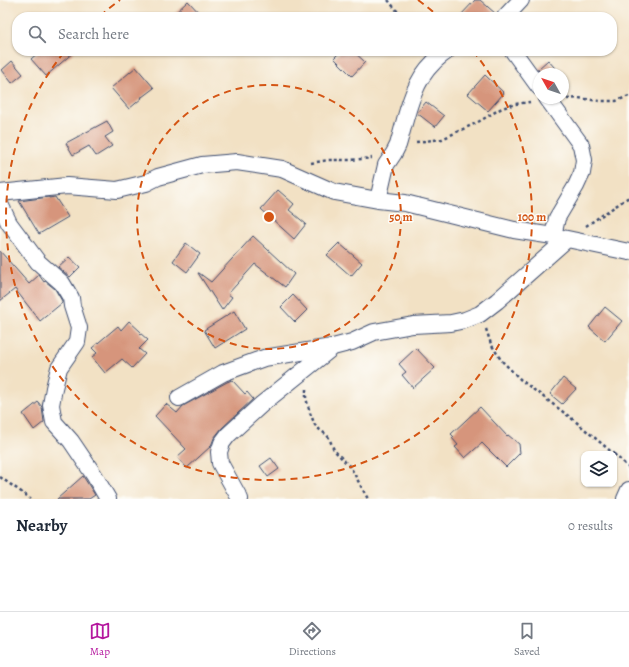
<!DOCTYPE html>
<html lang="en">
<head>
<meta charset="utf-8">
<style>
  body { margin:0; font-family:Alegreya,serif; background:#f2f2f3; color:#1f2937 }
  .controls { position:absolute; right:12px; bottom:12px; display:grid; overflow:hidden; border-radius:8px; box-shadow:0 1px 3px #0004 }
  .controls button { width:36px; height:36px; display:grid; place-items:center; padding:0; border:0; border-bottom:1px solid #e0e1e3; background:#fff; color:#1f2937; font:20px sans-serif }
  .compass { position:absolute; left:533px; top:68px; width:36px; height:36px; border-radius:50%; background:#fff; box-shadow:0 1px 3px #0004; rotate:310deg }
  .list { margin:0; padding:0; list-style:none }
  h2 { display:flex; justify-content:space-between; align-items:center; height:52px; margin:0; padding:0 16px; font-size:17px }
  h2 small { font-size:13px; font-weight:400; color:#747a83 }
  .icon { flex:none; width:22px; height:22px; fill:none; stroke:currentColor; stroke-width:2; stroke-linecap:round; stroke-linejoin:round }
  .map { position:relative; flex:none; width:629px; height:499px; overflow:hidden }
  .search { position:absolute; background:#fff; box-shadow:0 1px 3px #0004; left:12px; right:12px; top:12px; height:44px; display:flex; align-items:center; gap:10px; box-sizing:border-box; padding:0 14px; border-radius:16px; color:#747a83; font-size:15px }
  .sheet { height:112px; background:#fff }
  nav { display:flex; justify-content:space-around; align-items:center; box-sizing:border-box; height:56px; border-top:1px solid #e0e1e3; background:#fff; font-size:11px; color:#747a83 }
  nav a { display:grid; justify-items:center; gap:2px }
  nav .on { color:#b5179e }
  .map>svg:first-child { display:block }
</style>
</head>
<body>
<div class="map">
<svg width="629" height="499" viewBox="0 0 629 499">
  <rect width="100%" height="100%" fill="#fdfcf7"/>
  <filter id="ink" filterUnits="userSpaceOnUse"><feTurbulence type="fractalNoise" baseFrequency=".025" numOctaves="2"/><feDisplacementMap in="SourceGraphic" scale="8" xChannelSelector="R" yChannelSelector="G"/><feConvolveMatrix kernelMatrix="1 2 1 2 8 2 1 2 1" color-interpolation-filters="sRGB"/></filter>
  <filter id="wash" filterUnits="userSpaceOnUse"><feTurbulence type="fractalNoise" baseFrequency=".012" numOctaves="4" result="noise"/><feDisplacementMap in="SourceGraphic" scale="16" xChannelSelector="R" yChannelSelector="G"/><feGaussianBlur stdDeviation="0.9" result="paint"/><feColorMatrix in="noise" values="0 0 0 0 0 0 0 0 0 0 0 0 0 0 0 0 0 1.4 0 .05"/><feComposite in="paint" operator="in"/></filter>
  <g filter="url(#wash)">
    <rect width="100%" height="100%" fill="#f2e1c4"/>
    <g id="blocks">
      <path fill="#d6957c" d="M475,0H480L496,14V17H459Z
        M188,1L203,17H171Z
        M40,51H75L46,76L31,59Z
        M341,51H353L365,62L352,76L334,58Z
        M548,60L560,74H541L538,69Z
        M12,61L23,74L12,83L2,70Z
        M136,67L154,88L142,97H141L142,98L129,109L111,88Z
        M485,75L504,93L488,111L468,94Z
        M426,102L444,116L435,127L417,113Z
        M107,121L113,132L105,137L112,146L96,156L89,146L73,155L66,143Z
        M278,190L294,204L289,210L306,224L294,239L261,209Z
        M49,197V198L55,197L68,217L39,234L19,201Z
        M253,236L294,274L285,287L255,264L228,294L232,297L222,310L198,273H199L211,282Z
        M186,243L200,254L187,272L173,261Z
        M339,243L362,263L351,276L327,255Z
        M0,251L29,284L39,275L44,282L45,281L55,289L62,301V303L40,321L15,289L0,301Z
        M69,257L80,267L70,277L58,267Z
        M293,295L307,310L295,322L281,307Z
        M605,307L622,321L605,341L589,327Z
        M234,311L245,329L215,348L204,330Z
        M129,321L141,332L140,333L148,340L139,349L145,354L132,368L122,359L105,373L92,357L97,353L92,348L118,326L121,330Z
        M416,348L435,368L413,388L402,375L406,372L399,364Z
        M563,378L576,389L562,404L550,394Z
        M232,380L245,394L247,392L253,399L222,428L214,438L211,446L187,468L177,457L186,449L155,416L166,404L177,413L183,406L227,382Z
        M38,402L42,407L44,422L34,430L23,414Z
        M480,407L507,436L508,435L519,444L520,453L506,467L482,443L465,458L455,447L458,445L452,438L454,437L451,434Z
        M271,458L279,469L268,477L260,466Z
        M83,476L95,495L89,499H57Z"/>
    </g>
  </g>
  <g filter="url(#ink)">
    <use href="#blocks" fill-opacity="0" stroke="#3b4a6d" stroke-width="1"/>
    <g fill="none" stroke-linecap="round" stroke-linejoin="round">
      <defs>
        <path id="minor" d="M505,17L521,0
          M513,51L539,87
          M547,98L581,145L584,160L582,173L576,186L557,218L553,236
          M0,193L67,186L117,190L146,183L158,177L202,165L237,162L282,169L334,192L378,200L405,203L514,230L553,236L629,252
          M378,200L386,165L394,153L398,145C406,118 412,83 433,63C437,58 442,55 447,51
          M0,204L9,223L38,262L62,283L71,298L72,306L79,328L77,342L59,368L54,388L51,405L54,422L71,441L94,475L108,499
          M179,398L223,373L264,358L332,347
          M240,499L220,463L219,452L222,443L228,435L262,404L333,347L352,342L374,332L413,325L451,323L465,320L480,314L497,301L567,239
          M625,499L629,490"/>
      </defs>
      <use href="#minor" stroke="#3b4a6d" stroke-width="18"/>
      <path stroke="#3b4a6d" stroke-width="2.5" stroke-dasharray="3 3" stroke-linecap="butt" d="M388,0L402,17
        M567,99L578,98L600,101H616L629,96
        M416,142L442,139L478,122L502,108L515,104L530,102
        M311,163L328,160H351L372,158
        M586,226L629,197
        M486,329L491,344L501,360L521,380L575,421L614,454
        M306,389V398L310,413L315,425L320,430L327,435L329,438L334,450L351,468L368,499
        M614,454L629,468
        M0,477L27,496L30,499"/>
      <use href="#minor" stroke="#fff" stroke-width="16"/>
    </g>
  </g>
  <g fill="none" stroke="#d45514" stroke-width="2" stroke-dasharray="7 5">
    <circle cx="269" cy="217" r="132"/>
    <path d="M100 16A263 263 0 0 1 120 0M418 0A263 263 0 0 1 438 16M473 51A263 263 0 1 1 65 51"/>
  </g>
  <circle cx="269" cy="217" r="6" fill="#d45514" stroke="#fdfcf7" stroke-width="2"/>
  <g font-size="12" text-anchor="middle" font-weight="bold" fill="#d45514" stroke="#fdfcf7" stroke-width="3" stroke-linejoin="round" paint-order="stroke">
    <text x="401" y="221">50 m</text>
    <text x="532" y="221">100 m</text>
  </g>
</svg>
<div class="controls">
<button><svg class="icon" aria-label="layers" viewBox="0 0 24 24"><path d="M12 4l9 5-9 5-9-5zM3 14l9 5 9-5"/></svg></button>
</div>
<svg class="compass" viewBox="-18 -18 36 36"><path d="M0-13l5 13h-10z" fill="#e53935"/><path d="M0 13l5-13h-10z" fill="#747a83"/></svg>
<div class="search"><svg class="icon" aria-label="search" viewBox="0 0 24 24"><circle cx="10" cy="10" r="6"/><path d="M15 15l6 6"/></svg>Search here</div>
</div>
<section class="sheet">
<h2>Nearby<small>0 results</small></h2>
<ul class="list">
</ul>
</section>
<nav>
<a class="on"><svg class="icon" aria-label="map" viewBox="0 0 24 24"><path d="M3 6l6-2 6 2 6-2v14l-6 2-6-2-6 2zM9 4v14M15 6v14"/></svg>Map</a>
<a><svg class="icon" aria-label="directions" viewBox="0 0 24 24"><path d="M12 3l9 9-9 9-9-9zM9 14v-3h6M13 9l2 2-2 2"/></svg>Directions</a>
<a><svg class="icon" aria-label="saved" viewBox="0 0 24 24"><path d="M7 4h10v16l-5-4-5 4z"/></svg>Saved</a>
</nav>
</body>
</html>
